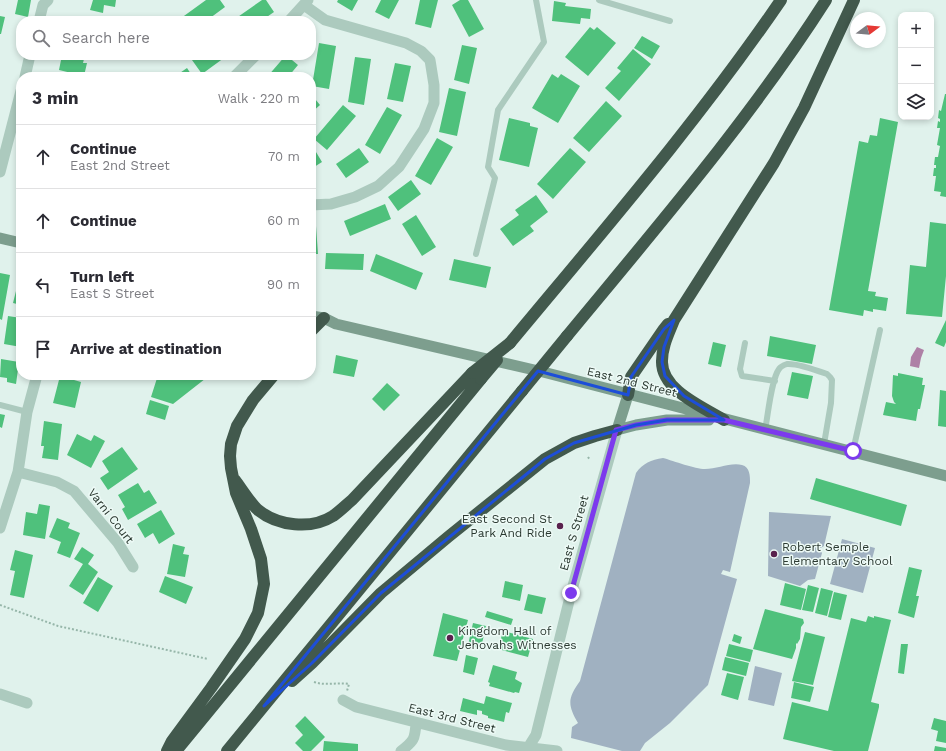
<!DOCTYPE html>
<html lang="en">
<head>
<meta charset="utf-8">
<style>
  body { margin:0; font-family:"Work Sans",sans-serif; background:#f2f2f3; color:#2b2b33 }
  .controls { position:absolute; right:12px; top:12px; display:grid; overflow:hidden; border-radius:8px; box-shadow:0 2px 6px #0003 }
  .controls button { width:36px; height:36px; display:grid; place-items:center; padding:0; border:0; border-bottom:1px solid #e1e1e2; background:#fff; color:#2b2b33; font:20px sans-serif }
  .compass { position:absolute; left:850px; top:12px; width:36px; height:36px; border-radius:50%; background:#fff; box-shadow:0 2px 6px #0003; rotate:74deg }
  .stop { position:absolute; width:12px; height:12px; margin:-9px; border:3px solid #7c3aed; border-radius:50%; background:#fff }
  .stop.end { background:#7c3aed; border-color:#fff; box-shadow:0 1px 4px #0008 }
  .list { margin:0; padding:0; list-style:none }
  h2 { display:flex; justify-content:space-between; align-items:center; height:52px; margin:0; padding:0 16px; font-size:17px }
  h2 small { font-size:13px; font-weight:400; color:#7c7c81 }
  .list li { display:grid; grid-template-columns:26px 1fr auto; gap:12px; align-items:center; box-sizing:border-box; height:64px; padding:0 16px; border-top:1px solid #e1e1e2 }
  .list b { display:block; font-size:15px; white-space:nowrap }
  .list p { margin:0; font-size:13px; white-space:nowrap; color:#7c7c81 }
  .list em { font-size:13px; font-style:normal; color:#7c7c81 }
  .icon { flex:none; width:22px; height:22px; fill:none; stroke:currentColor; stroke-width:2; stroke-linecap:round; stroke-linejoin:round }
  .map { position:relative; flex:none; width:946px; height:751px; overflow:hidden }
  .search { position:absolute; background:#fff; box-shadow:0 2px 6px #0003; left:16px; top:16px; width:300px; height:44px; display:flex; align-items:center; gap:10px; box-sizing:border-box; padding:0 14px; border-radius:16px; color:#7c7c81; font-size:15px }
  .panel { position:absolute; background:#fff; box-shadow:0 2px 6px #0003; left:16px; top:72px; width:300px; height:308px; border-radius:16px }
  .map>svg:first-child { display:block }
</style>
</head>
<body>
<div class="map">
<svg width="946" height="751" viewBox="0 0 946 751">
  <rect width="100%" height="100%" fill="#e0f2ec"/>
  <path fill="#a0b1c1" d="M663,458C674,461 695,469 705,469C717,469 731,462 742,465C750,467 750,476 750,483L730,572L723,570L721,574L737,579L708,685L670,723L645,743L640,751H622L571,738L572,727L578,723C567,704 568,698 580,681L636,473C643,463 651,460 663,458Z
    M769,512L831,516L824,546L819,549L822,553L815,579L808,580L800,586L768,576Z
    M842,539L875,548L863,593L830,584Z
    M755,666L782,673L774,706L748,700Z"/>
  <path fill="#ae80a6" d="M917,347L924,350L921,358L919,368L910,366L911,357Z"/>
  <path fill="#4fc17c" d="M18,0H31L28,17L15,14Z
    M93,0H116L115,7L104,5L103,13L90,10Z
    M206,0H220L225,7L206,21H177Z
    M262,0H266L274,12L261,21H232Z
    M338,0H358L352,11L337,2Z
    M381,0H399L389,19L375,12Z
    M420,0H438L431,28L415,24Z
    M460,0H468L484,29L469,37L452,5Z
    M554,1L566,3L565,6L591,9L590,19L581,18L580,24L552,21Z
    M0,16L5,17L1,34H0Z
    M590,27L594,30L597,27L616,43L588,76L565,57Z
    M642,36L660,46L652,59L634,48Z
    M319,43L336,46L329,89L312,86Z
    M462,45L477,48L469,84L454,80Z
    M633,49L651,64L619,101L605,88L621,71L617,68Z
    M62,55H85L83,63H87L84,76L59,70Z
    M199,55H228L202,74L192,60Z
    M286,55L298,65L288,77H267Z
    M355,57L371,59L364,105L348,102Z
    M395,63L411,66L403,102L387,99Z
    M187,68L193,77H174Z
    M552,74L558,78L561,74L580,86L558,123L532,108Z
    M449,88L466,92L457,136L439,132Z
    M311,94L320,105L311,113Z
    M945,94H946V197L940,196L941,192L934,191L936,176H933L934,168H936V165H934L935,157H938L940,146L937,145L940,128H937L938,121L940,122V119L938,118L939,110L941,111Z
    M606,101L622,116L589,152L573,138Z
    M343,105L356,116L327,150L314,139Z
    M387,107L402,115L380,154L365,145Z
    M509,118L530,123V126L538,128L529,167L499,160Z
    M880,118L898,122L868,291L876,292L875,296L888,298L886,311L873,309V312L864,310L863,316L829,310L859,141L868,143L870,135L877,136Z
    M437,138L453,147L431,185L415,176Z
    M313,147L322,162L311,169V148Z
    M359,148L369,162L346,178L336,164Z
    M570,148L586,162L553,199L537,184Z
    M411,180L421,194L398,211L388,197Z
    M536,195L548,212L530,226L534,231L513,246L500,229L519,215L515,210Z
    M385,204L391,219L350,236L344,221Z
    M416,215L436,247L422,256L402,224Z
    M930,222L946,224V276L942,317L906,314L910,265L926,267Z
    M316,226L318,254H311V227Z
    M326,253L364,254L363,270L325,269Z
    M376,254L423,273L416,290L370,271Z
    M454,259L491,267L486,288L449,280Z
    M0,273L10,275L2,320L0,319Z
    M20,275L21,276V305L13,303Z
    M8,316L21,318V347L4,344Z
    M946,320V342L944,347L935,343Z
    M770,336L816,345L812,364L767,356Z
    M713,342L726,345L721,367L708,364Z
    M336,355L358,360L354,377L333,373Z
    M1,359L19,362L16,384L7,382V378L0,377Z
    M792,372L813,376L808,399L787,395Z
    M898,373L923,378L922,385H925L920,409H918L916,421L883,415L886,402L896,404L894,402L892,396L893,375L898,376Z
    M158,375H210L173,404L151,397Z
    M60,376L81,382L75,408L53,403Z
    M387,383L400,395L384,411L372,399Z
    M940,390L946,391V427L938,426Z
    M150,400L169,406L165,420L146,414Z
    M0,414L5,415L2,428L0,427Z
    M44,421L62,424L58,460L42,458L44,446H41Z
    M77,434L91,441L94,435L105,441L91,468L67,455Z
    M122,447L138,469L108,490L100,478L109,472L102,461Z
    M816,478L907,505L901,526L810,499Z
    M138,483L144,493L149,490L157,503L128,520L122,509L125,507L118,495Z
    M39,504L50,506L45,539L23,535L26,512L37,514Z
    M161,510L175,534L159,544L153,533L145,538L137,524Z
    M57,518L70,523L68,528L80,533L70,558L57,553L61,542L49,537Z
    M173,544L185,547L183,554L189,555L185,577L167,574Z
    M82,547L94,555L88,564L98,572L83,595L69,586L83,564L74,559Z
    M15,550L33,555L24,598L10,595L15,571L10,570Z
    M909,567L922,570L916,596H919L914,618L898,613Z
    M165,576L193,587L186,604L159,592Z
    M98,577L113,586L98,612L83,603Z
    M505,581L523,585L520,601L502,597Z
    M785,583L806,589L801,610L780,605Z
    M808,585L819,588L813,612L802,610Z
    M821,588L833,591L827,616L815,613Z
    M834,592L847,595L841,620L828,617Z
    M528,594L546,598L542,614L524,610Z
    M765,609L803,619L804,623L801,627L800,639L797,644L796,643V648L792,659L753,649Z
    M487,611L513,619L511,625L485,617Z
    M443,613L468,620L457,661L433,656Z
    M868,616L874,618V616L891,620L871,702L879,704V707L868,751H834L783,739L792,702L828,711L851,618L866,622Z
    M473,623L486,626L481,648L468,645Z
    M503,631L533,639L528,657L498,649Z
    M805,632L825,637L813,685L792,681Z
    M734,634L742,637L740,644L732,641Z
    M729,644L753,650L750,662L726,656Z
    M901,644H908L904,674L898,673Z
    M466,655L478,658L474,675L463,672Z
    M725,657L749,663L746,676L722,670Z
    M493,665L517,672L515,679L522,683L519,693L515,692L514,693L489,686L490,683L488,682Z
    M727,673L744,677L738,700L721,695Z
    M794,682L814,687L810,702L791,698Z
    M486,696L512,703L509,713L506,712L504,722L488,718V716L482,714V711L477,710V715L460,711L463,698L484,704Z
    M305,716L325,737L311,751H303L295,743L303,735L295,726Z
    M934,718L946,721V743L936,741L938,731L931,729Z
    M324,741L358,744V751H323Z
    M935,746L946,748V751H934Z"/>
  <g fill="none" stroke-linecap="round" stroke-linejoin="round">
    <path stroke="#96b6a9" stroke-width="2" stroke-dasharray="2 2" stroke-linecap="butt" d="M588,457L590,460
      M0,605L58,626L208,659
      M314,682C326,686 337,682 349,684L347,691"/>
    <path stroke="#accabe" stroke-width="6" d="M599,0L670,21
      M476,254L495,178L488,167L498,110L544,42L536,0
      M745,343L740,369L742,376L775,381
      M0,405L27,412
      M765,430C768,416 771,380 779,369C781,366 784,365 787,364C797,363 816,370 827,374L830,377L832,380L831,403L824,444
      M853,451L880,330"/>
    <path stroke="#accabe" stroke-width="11" d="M304,5L325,20L406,43L421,51L430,60L434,85V103L424,129L399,167L378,186L355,197L331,204L311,205
      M39,21L43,5L48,0
      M289,21L308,0
      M25,77L30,55
      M234,77L256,55
      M0,172L21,91
      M18,472L57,482L74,491L118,543L133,567
      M0,528L18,472L27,412L37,375
      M0,694L27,703
      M343,700L356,707L506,745L557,751
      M401,751C414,741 415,739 416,723
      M526,751L536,735L571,593L617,430"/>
    <path stroke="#7d9e8e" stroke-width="11" d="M0,238L21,243
      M311,316L324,318L336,324L543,372L946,476
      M617,430L636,425L667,420H709
      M617,430L628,395"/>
    <path stroke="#42594d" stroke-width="12" d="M311,331L324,318
      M567,336C657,227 750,119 826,0
      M510,343C603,231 699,120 781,0
      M628,395L631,377L664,329L668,324
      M724,420C703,407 661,390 662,361C662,346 669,333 674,320L774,163L804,108L854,0
      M235,480C241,488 251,504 258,510C278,526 311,530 333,516C340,511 346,505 352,500L472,373
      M292,681L312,663L381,593L448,537L545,459L574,443L595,436L617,430
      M167,751L172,741L211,688L245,639L258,613L264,584L261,559L251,529L236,493L231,468L230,456L231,444L237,426L253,400L274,375
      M176,751L481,379
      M227,751L522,391"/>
    <path stroke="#42594d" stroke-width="12" d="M472,373L510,343
      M481,379L497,360
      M522,391L567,336"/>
  </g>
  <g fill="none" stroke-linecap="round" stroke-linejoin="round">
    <path stroke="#7c3aed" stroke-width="5" d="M571,593L616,430L636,425L667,420H724L853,451"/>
  </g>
  <path fill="none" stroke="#1d4ed8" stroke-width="3" stroke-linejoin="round" d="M674,320L664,347L662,362L665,376L684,396L724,420H667L636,425L574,443L545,459L381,593L312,663L264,706L538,371L628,395L631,377L664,329Z"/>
  <g fill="#59214d" stroke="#edfaf6" stroke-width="1.5">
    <circle cx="560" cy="526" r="4"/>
    <circle cx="774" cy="554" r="4"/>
    <circle cx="450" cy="638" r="4"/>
  </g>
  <g text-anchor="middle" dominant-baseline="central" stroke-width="3" stroke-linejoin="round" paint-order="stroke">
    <g font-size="12" fill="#2b3931" stroke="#edfaf6">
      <text transform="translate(632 382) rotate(14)">East 2nd Street</text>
      <text transform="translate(111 516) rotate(52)">Varni Court</text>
      <text transform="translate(574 533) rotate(-74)">East S Street</text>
      <text transform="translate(452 718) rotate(14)">East 3rd Street</text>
    </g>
    <g font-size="12" fill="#2b3931" stroke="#edfaf6" text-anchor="start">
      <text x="552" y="519" text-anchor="end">East Second St<tspan x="552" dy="14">Park And Ride</tspan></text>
      <text x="782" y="547">Robert Semple<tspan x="782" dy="14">Elementary School</tspan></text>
      <text x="458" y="631">Kingdom Hall of<tspan x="458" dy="14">Jehovahs Witnesses</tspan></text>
    </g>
  </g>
</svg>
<div class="controls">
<button>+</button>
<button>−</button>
<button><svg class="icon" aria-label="layers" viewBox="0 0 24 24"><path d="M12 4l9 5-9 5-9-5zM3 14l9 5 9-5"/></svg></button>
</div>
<svg class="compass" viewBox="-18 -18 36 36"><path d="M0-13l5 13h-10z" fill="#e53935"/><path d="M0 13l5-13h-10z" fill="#7c7c81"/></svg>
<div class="stop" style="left:853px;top:451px"></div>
<div class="stop end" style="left:571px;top:593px"></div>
<div class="search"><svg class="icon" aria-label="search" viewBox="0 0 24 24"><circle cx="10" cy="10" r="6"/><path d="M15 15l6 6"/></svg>Search here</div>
<section class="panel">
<h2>3 min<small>Walk · 220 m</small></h2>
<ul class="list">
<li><svg class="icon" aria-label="ahead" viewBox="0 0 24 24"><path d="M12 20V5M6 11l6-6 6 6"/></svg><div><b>Continue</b><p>East 2nd Street</p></div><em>70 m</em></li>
<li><svg class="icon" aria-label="ahead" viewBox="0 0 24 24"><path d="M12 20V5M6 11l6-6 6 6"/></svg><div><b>Continue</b></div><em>60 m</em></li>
<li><svg class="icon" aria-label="left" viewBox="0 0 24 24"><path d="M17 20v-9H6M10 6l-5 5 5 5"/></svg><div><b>Turn left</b><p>East S Street</p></div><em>90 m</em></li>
<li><svg class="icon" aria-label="arrive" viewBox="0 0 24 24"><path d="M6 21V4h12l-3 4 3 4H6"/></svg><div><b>Arrive at destination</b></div></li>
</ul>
</section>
</div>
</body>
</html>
